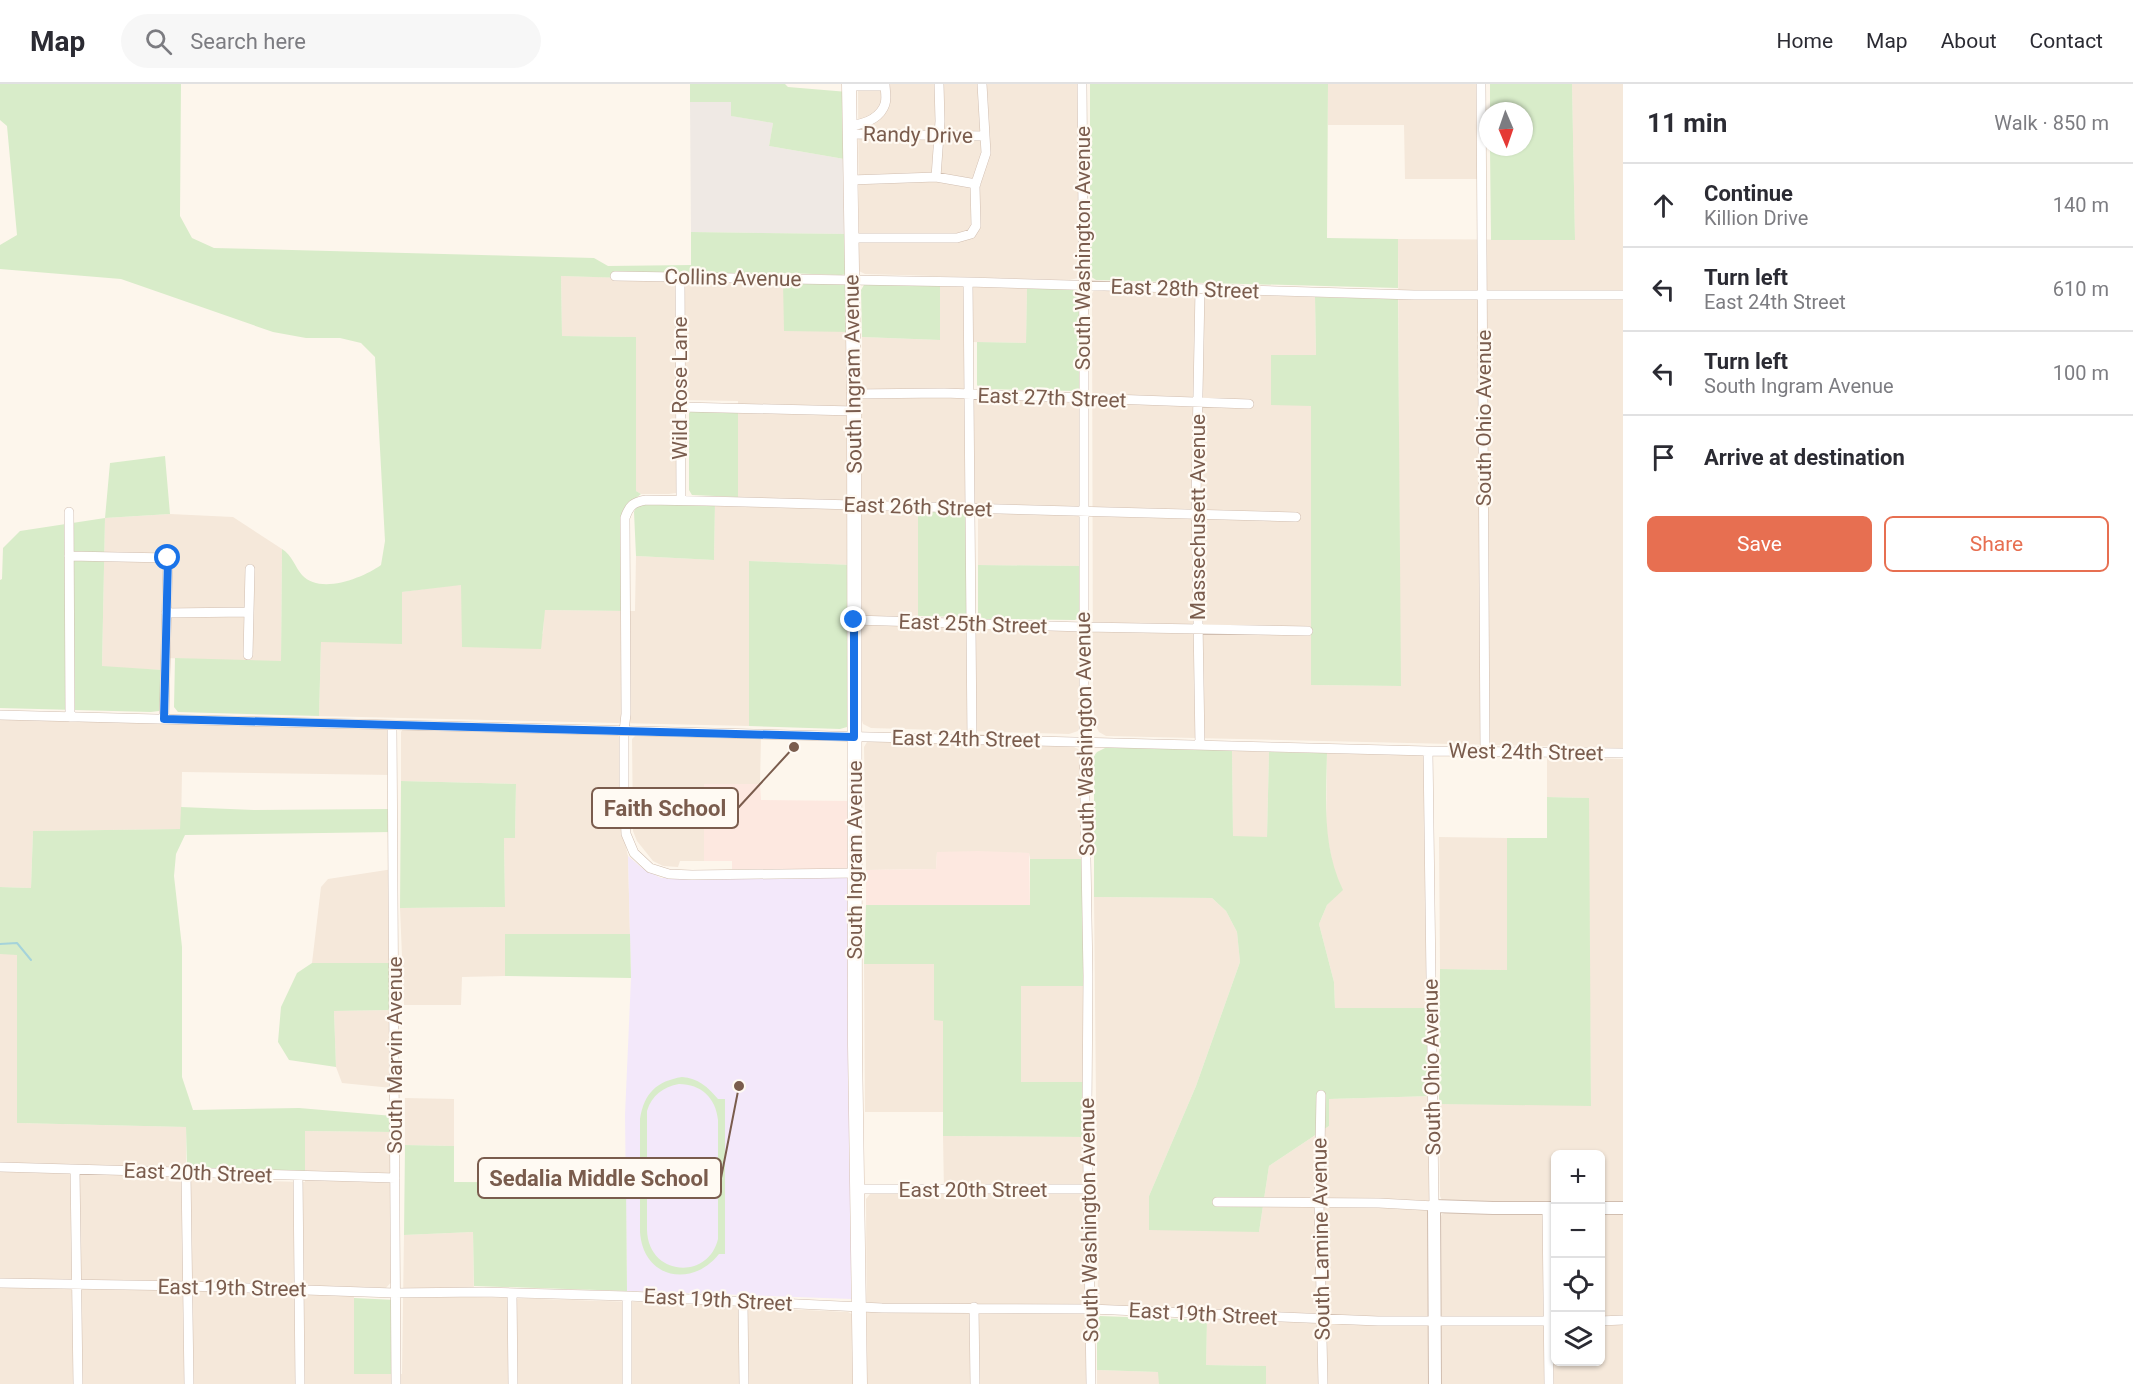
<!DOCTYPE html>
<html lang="en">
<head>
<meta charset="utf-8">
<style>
  body { margin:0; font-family:Roboto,sans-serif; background:#f7f7f7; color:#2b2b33 }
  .controls { position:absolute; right:18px; bottom:18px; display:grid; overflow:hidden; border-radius:9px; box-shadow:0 2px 4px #0004 }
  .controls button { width:54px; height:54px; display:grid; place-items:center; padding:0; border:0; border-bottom:2px solid #e1e1e2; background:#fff; color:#2b2b33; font:30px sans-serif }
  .compass { position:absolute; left:1479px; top:18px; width:54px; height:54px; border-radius:50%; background:#fff; box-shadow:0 2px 4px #0004; rotate:178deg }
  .stop { position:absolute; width:18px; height:18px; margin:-14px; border:4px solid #1a73e8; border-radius:50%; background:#fff }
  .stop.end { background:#1a73e8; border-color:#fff; box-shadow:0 2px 6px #0008 }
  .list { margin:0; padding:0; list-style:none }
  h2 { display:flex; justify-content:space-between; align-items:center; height:78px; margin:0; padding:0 24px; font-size:26px }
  h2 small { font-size:20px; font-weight:400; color:#7c7c81 }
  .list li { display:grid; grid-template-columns:39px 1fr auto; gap:18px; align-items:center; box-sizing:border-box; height:84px; padding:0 24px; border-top:2px solid #e1e1e2 }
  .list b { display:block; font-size:22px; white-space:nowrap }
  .list p { margin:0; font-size:20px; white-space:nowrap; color:#7c7c81 }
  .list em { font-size:20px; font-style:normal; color:#7c7c81 }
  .actions { display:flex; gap:12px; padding:18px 24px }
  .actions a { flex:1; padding:14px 0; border:2px solid #e76f51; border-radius:9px; text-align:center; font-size:21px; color:#e76f51 }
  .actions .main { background:#e76f51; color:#fff }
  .icon { flex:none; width:33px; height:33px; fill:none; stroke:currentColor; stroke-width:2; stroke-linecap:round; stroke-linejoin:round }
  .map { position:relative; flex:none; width:1623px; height:1300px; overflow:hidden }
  header { display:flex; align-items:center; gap:36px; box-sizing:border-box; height:84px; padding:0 30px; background:#fff; border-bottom:2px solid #e1e1e2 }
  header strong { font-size:28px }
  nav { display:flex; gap:33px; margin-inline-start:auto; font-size:21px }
  .search { width:420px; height:54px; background:#f7f7f7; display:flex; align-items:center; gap:15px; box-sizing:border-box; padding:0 21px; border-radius:33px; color:#7c7c81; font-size:22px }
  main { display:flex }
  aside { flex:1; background:#fff }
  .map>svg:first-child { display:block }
</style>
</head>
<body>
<header>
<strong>Map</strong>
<div class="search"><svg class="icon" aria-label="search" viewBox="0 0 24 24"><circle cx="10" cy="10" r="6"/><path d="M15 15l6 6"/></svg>Search here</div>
<nav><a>Home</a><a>Map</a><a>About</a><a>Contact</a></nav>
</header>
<main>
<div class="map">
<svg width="1623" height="1300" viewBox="0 0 1623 1300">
  <rect width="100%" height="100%" fill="#fdf6ec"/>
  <path fill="#f5e8da" d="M858,0H1081L1082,191L1078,194L1070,196L865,190L859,187Z
    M1328,0H1479L1480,95H1405L1404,41H1328Z
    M1572,0H1623V664L1106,652L1099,648L1095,640L1093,621L1092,210L1094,206L1315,213L1316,272L1271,271L1311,322V601L1400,602L1398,155L1575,156Z
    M561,192L783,198L852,248L853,481L749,477V642L319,632L321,558H349L402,508L462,500L543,550L544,526L635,527L636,472L714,476L715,419L737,420L738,317L680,316L679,404L676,409L669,410H641L636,407L635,253L562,252Z
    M940,200L1027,203L1026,259L970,258V315L1077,319L1081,322L1082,482L978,481V420L919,418L918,540L1081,544L1082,639L1078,647L1069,650L871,644L863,640L861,633L862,253L940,256Z
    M170,430L233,433L282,465L281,578L165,574L163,586L102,583L105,434Z
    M0,634L388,644L392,691L182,688L181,745L33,747L31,804L0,803Z
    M404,643L616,649L620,654L623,750L628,772L630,850H505V892L462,893L461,921H404L400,824L505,823L504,754H515L516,700L401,697V648Z
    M636,651L761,652L760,700H704V777H680L678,783L663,782L653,777L637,757L633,747L632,655Z
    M874,656L1068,660L1078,665L1083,671L1084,775H1030L1029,769L937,768L936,785L866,786L864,663L867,658Z
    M1232,666L1269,668L1267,753H1233Z
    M1327,669L1423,671L1426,676L1431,924H1335L1334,898L1319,840L1327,821L1342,805L1334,787L1326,746Z
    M1547,673L1623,675V1119H1601L1600,1070H1556L1555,1119H1443L1440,1112L1439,1020L1591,1021L1588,714L1547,713Z
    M1439,753L1507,754V886L1440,885Z
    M393,785V879H312L321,803L328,795Z
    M1094,813L1212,814L1226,827L1237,848L1240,878L1196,1002L1149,1112L1259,1148L1269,1082L1329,1042V1015L1433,1012L1435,1300H1266V1282L1206,1281L1207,1226L1103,1223L1098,1218Z
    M0,870H17V1039L186,1043V1083L191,1095L305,1098V1047L393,1048V1196L386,1204L354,1203V1290H402L404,1151L473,1148L474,1213L636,1218L848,1228L852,1230L854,1300H0Z
    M864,880H934V936H943V1028H865Z
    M1021,902H1086L1087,998L1021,999Z
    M392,926V1004L342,999L336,983L334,927Z
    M405,1014L454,1015V1062L405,1061Z
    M943,1052L1087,1053L1090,1300H867L866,1115L870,1110L878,1108H944Z
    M1448,1128L1555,1129L1556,1278H1600L1601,1130H1623V1300H1441L1440,1135L1442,1130Z
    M1097,1286L1159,1288V1300H1097Z"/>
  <path fill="#fde8e0" d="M704,700H760L761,716L852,717L851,785H732V777H704Z
    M978,767L1029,769L1030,821H866V786L936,785L937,768Z"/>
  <path fill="#efe9e4" d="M690,18H731L732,32L773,39L769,62L850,76V150L691,148Z"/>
  <path fill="#f3e8fa" d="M628,772L642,784L661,794H850L852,1215L627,1207L625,1031L631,894Z"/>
  <path fill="#d8ecc9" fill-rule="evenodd" d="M0,0H181L180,132L192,154L214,164L594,174L608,182L691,181V148L850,150L848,190L841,191L784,189L777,192L626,194L561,192L562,252L636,253V407L641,410L630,419L626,432L627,527L545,526L541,565L462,563L461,501L402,508V560L321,558L319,632L178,628L174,623L175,574L281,577L282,465C292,471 295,483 302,491C320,511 363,494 381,481L385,457L375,273L361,259L340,254H306L273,248L121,195L0,185V161L17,151L7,42L0,36Z
    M690,0H785L788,3L848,8L850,76L769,62L773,39L731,32V18H690Z
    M1090,0H1328L1327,154L1398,155V204L1096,196L1090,192Z
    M1490,0H1572L1575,156H1491L1490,63H1524V27H1490Z
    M783,198L846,199L852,248L784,247Z
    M869,199L940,200V256L862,253L861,206L864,201Z
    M1027,203L1079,204L1081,210L1083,304L1078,307L981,305L977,301V258L1026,259Z
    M1315,213L1398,215L1401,602L1311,601V322L1271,321V271H1316Z
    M693,326L738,327V413L692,411L689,406V329Z
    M165,372L170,430L105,434L102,582L163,586L164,623L159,627L151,628L0,624V496L2,495L3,464L20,447L105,434L110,379Z
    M715,419L714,476L636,472L634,428L637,420Z
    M918,427H970L969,533L918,532Z
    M749,477L853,481V638L847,643L840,645L749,642Z
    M978,481L1082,482L1081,532L1075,536L983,535L978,531Z
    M1109,662L1232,666L1233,752L1267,753L1269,668L1327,669C1326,716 1322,762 1343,806L1327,821L1319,840L1334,898L1335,924H1431L1433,1012L1329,1015V1042L1269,1082L1259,1148L1149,1146V1112L1196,1002L1240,878L1237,848L1226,827L1212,814L1094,813V672L1097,668Z
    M401,697L516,700L515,754H504L505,823L400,824Z
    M1547,713L1589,714L1591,1022L1439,1020L1440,885L1507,886V754H1547Z
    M181,723L254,726L392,725V748L185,751L176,770L174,792L182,863V993L193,1026L299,1024L393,1032V1048L305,1047V1091L187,1086L186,1043L17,1039V871L0,870V803L31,804L33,747L180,745Z
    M1030,775H1084L1086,902H1021V998H1087V1053L943,1052V937L934,936V880H864L866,821H1030Z
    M505,850H630L631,894L505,892Z
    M312,879H393L392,926L334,927L336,983L289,976L278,958L281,923L297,889Z
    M682,993C698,994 708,1003 718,1015H725V1170H719C691,1205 643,1194 640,1148V1035C644,1009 657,997 682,993ZM679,1000C701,1000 716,1014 718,1036V1155C708,1197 648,1192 647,1146V1027C652,1011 663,1003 679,1000Z
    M405,1061L454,1062V1098L626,1099L627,1207L474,1202L473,1148L404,1151Z
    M354,1214L395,1216V1290H354Z
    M1100,1232L1207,1236L1206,1281L1266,1282V1300H1159L1158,1288L1097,1286V1236Z"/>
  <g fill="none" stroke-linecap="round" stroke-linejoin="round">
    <path stroke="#a5d3da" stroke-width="2" d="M0,860L17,859L31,876"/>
    <defs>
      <path id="minor" d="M1082,0L1084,261V658L1088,892L1087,1026L1091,1300
        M1481,0L1485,668
        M849,2H885
        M850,42C864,40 880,35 885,20C887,14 885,6 885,0
        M850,50L985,52
        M936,93L940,37L939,0
        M851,96L936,93L976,100
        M852,154H957L971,150L976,142L975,102L986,69L982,0
        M615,192L968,198L1414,211H1623
        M680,193L681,416
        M968,198L972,656
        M1200,205L1196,413L1200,661
        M854,310L944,309L1249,320
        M681,323L854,327
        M69,428L70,633
        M69,472L168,474L164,635
        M166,529L249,528
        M854,536L1084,543L1308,547
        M248,571L250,485
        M0,631L1428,667L1623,669
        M392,641L396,1300
        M856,789L692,791L669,790L650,784L634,769L626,750L624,712V647L626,630L625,434C629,422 633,418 646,416L706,417L1296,433
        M1321,1011L1319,1118L1323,1300
        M0,1083L395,1094
        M75,1086L78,1300
        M186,1089L189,1300
        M298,1092L300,1300
        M857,1105H1088
        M1217,1118L1379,1119L1434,1122L1428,667
        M1547,1124L1549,1300
        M0,1199L188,1202L394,1209L483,1208L627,1212L882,1224L1090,1225L1378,1237H1556
        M512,1209L513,1300
        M627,1212V1300
        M743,1218L744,1300
        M974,1223L975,1300
        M1600,1237L1623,1236"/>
      <path id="tertiary" d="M1600,1124H1623
        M1435,1300L1434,1122L1493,1124H1556"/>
      <path id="secondary" d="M849,0L854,310L855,961L860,1300"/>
    </defs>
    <use href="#minor" stroke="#d1beb0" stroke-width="10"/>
    <use href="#tertiary" stroke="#d1beb0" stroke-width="14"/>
    <use href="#secondary" stroke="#d6c0b0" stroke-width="15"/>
    <use href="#minor" stroke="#fff" stroke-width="9"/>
    <use href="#tertiary" stroke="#fff" stroke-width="12"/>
    <use href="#secondary" stroke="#fff" stroke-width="14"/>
  </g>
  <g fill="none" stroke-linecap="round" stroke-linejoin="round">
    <path stroke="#1a73e8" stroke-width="8" d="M168,474L164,635L854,653V536"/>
  </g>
  <g text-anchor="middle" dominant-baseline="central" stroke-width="4.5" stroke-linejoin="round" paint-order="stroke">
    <g font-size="21" fill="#7a5c4d" stroke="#fffaf3">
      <text transform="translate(918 51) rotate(1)">Randy Drive</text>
      <text transform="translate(1083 164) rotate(-90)">South Washington Avenue</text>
      <text transform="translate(733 194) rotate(1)">Collins Avenue</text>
      <text transform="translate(1185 205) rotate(2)">East 28th Street</text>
      <text transform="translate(853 290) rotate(-91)">South Ingram Avenue</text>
      <text transform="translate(680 304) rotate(-90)">Wild Rose Lane</text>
      <text transform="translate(1052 314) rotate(2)">East 27th Street</text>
      <text transform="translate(1484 334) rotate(-90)">South Ohio Avenue</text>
      <text transform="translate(918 423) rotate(2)">East 26th Street</text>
      <text transform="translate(1198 433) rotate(-90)">Massechusett Avenue</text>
      <text transform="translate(973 540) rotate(2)">East 25th Street</text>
      <text transform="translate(1085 650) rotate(-91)">South Washington Avenue</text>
      <text transform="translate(966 655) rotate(1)">East 24th Street</text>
      <text transform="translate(1526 668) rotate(1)">West 24th Street</text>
      <text transform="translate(855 776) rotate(-90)">South Ingram Avenue</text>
      <text transform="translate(395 971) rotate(-90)">South Marvin Avenue</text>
      <text transform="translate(1432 983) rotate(-91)">South Ohio Avenue</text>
      <text transform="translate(198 1089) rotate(2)">East 20th Street</text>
      <text x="973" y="1106">East 20th Street</text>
      <text transform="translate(1089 1136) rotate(-91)">South Washington Avenue</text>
      <text transform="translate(1321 1155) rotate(-91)">South Lamine Avenue</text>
      <text transform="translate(232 1204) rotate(1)">East 19th Street</text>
      <text transform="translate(718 1216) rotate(3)">East 19th Street</text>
      <text transform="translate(1203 1230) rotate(3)">East 19th Street</text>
    </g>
  </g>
  <path fill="none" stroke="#7a5c4d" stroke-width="2" d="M794 663L738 724M739 1002L721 1094"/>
  <g fill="#7a5c4d" stroke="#fffaf3" stroke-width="2">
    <circle cx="794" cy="663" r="6"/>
    <circle cx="739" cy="1002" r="6"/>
  </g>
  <g fill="#fffaf3" stroke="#7a5c4d" stroke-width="2">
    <rect x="592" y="704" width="146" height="40" rx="6"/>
    <rect x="478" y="1074" width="243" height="40" rx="6"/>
  </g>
  <g font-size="22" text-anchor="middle" font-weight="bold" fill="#7a5c4d">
    <text x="665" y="732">Faith School</text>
    <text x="599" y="1102">Sedalia Middle School</text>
  </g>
</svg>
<div class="controls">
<button>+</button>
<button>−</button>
<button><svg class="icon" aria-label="locate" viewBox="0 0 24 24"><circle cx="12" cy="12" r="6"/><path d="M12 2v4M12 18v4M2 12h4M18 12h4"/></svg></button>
<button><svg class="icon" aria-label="layers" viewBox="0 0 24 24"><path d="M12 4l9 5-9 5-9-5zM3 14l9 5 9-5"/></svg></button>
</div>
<svg class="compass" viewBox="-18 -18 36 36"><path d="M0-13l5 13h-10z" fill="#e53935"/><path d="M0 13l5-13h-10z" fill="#7c7c81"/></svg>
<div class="stop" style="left:168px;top:474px"></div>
<div class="stop end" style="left:854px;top:536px"></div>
</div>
<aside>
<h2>11 min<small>Walk · 850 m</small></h2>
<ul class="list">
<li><svg class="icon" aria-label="ahead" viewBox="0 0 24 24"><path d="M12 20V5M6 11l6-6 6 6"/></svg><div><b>Continue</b><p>Killion Drive</p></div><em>140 m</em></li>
<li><svg class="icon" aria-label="left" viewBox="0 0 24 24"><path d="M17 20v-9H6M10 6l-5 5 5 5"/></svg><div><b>Turn left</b><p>East 24th Street</p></div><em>610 m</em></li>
<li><svg class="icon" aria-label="left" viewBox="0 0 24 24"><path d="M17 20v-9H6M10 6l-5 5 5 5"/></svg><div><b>Turn left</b><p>South Ingram Avenue</p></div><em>100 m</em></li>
<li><svg class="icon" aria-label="arrive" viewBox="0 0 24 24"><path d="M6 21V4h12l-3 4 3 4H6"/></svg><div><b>Arrive at destination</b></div></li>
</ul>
<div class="actions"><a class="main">Save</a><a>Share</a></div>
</aside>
</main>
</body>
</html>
